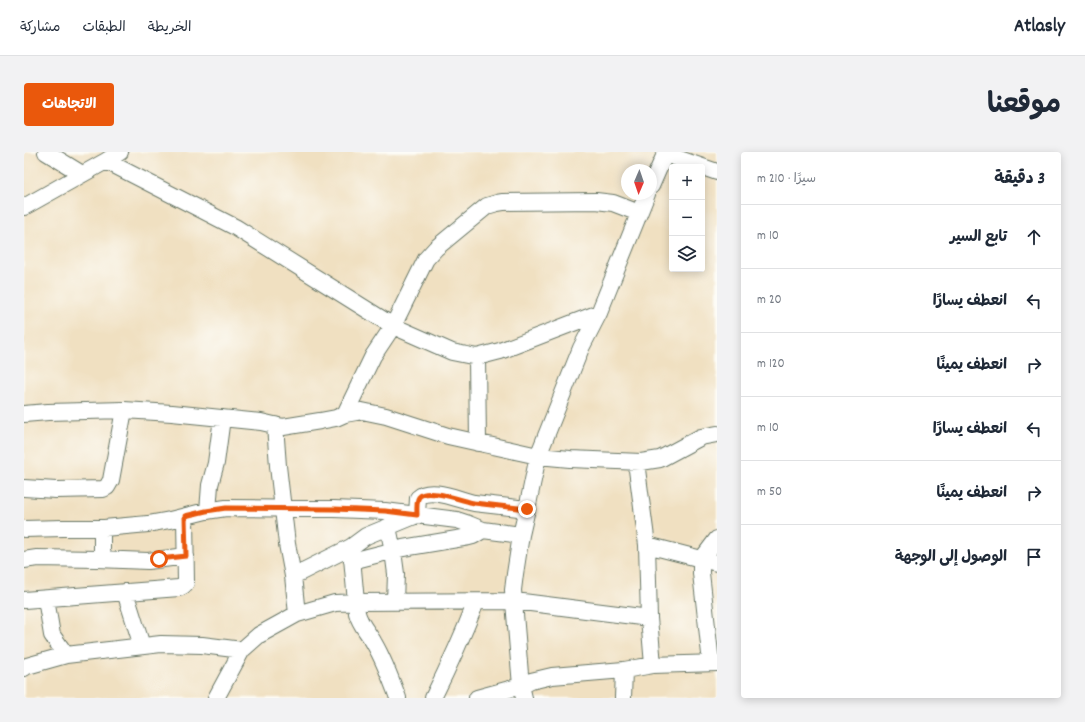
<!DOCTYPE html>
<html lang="ar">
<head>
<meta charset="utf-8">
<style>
  body { margin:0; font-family:Dekko,"Playpen Sans Arabic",sans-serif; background:#f2f2f3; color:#1f2937; direction:rtl }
  .controls { position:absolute; right:12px; top:12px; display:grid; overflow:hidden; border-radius:4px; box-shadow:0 2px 10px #0003 }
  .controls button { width:36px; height:36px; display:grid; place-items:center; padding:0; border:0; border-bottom:1px solid #e0e1e3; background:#fff; color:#1f2937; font:20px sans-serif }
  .compass { position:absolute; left:597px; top:12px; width:36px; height:36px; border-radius:50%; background:#fff; box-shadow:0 2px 10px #0003; rotate:182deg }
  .stop { position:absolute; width:12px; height:12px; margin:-9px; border:3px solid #ea580c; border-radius:50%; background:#fff }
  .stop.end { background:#ea580c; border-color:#fff; box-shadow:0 1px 4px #0008 }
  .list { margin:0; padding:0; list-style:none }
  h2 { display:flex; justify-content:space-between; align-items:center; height:52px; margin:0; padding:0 16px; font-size:17px }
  h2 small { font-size:13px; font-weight:400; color:#747a83 }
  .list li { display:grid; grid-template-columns:26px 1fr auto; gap:12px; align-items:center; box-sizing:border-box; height:64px; padding:0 16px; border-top:1px solid #e0e1e3 }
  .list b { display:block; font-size:15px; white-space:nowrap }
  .list em { font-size:13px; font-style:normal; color:#747a83 }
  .icon { flex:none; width:22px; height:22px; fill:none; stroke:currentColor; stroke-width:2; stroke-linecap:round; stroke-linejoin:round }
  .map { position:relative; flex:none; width:693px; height:546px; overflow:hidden; direction:ltr; border-radius:4px }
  header { display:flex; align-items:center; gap:24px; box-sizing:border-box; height:56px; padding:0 20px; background:#fff; border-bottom:1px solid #e0e1e3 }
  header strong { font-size:19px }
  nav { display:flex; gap:22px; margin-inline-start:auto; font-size:14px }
  .intro { display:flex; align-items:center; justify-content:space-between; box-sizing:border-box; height:96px; padding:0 24px }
  h1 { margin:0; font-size:28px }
  .button { padding:10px 18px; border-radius:4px; background:#ea580c; color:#fff; font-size:14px; font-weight:700 }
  main { display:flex; gap:24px; padding:0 24px }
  aside { flex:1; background:#fff; border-radius:4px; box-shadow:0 2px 10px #0003 }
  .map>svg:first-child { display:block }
</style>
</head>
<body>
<header>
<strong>Atlasly</strong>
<nav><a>الخريطة</a><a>الطبقات</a><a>مشاركة</a></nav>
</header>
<div class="intro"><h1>موقعنا</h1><a class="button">الاتجاهات</a></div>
<main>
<aside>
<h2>3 دقيقة<small>سيرًا · 210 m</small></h2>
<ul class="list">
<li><svg class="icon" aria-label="ahead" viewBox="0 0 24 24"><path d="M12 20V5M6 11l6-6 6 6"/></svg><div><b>تابع السير</b></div><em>10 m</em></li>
<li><svg class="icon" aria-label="left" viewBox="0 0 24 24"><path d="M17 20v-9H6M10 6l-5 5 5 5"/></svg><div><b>انعطف يسارًا</b></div><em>20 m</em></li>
<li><svg class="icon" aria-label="right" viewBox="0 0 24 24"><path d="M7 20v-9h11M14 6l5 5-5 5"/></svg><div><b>انعطف يمينًا</b></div><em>120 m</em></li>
<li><svg class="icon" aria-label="left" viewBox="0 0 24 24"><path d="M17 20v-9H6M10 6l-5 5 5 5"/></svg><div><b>انعطف يسارًا</b></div><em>10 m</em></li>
<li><svg class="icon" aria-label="right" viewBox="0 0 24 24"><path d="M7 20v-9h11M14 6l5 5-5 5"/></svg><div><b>انعطف يمينًا</b></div><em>50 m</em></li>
<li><svg class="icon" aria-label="arrive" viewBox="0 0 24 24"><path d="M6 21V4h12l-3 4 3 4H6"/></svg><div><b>الوصول إلى الوجهة</b></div></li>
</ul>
</aside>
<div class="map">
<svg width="693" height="546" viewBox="0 0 693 546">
  <rect width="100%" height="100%" fill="#fdfcf7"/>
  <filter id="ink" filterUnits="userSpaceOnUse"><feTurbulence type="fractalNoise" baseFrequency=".025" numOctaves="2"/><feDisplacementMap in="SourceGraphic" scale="8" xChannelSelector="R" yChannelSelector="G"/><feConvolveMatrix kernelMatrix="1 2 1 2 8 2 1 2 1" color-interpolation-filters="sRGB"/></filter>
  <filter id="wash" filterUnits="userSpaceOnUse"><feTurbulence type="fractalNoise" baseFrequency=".012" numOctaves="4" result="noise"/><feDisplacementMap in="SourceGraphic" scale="16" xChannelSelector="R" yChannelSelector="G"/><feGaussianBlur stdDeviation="0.9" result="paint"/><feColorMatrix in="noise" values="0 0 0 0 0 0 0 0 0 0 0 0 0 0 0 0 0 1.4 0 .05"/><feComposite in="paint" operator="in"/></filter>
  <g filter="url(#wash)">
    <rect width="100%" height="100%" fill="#f0e0c1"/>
  </g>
  <g filter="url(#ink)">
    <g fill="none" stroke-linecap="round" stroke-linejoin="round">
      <defs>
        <path id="street" d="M22,0L58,22
          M641,2L693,20
          M82,9L211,75L369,174L428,200L453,205L476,199L575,161
          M627,34L642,0
          M0,55L82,9L96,0
          M453,205L454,291
          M0,262L24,260L100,258L148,261L237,270L259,275L296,269L312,266L321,262L338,259L362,264L424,284L514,304L546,307L617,310L636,307L677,285L693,282
          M321,262L349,204L369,174L402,107L412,96L463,54L473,51L479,50L572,49L589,51L615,61
          M251,273L254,314L263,392L269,424L273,462
          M612,310L623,393L625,466L629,513
          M0,336L32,338L79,337L83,335L87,328L100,258
          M184,359L186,333L192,311L198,266
          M364,375L369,399L372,422L371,450
          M78,376V407
          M0,377L39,376H80L124,372L146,368L182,359L202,356L310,357L361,359L433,368L442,371L459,378L497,383
          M623,393L693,411
          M327,395L333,461C336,473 344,480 350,491C360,508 367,527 374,546
          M0,408L13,406L73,407L124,409L162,404
          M328,409L379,396L445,385L449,384L459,378
          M269,424L327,395L342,384L393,363L394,346C406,334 435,348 450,351L503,357
          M101,440L118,494
          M22,447L28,483L42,503
          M0,448L155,436L159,434L162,431L161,365
          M687,511L677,421V413L678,407L693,387
          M0,516L3,514L42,503L137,492L178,493L218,498
          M192,546L218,498L235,483L273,462L311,451L333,450L491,449L625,466
          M409,546C425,514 439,483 452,450
          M453,546L497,534L507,529L528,524L600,518L629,513L693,511
          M500,546L497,534L489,438L491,422L497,383L503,357L514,304L557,196L575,161L623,42
          M599,546L600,518"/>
      </defs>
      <use href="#street" stroke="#687665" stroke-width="18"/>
      <use href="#street" stroke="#fff" stroke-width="16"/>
    </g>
  </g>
  <g fill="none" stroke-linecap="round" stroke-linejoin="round" filter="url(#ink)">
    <path stroke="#ea580c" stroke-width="5" d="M135,407L162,404L161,364L182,359L202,356L310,357L361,359L393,363C393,358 392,349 395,345C403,335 439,349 450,351L503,357"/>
  </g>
</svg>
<div class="controls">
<button>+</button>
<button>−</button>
<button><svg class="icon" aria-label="layers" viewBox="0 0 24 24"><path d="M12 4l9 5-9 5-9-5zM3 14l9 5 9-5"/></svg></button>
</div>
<svg class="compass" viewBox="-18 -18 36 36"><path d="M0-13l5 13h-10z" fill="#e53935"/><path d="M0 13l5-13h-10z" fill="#747a83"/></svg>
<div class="stop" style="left:135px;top:407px"></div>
<div class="stop end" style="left:503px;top:357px"></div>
</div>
</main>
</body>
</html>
